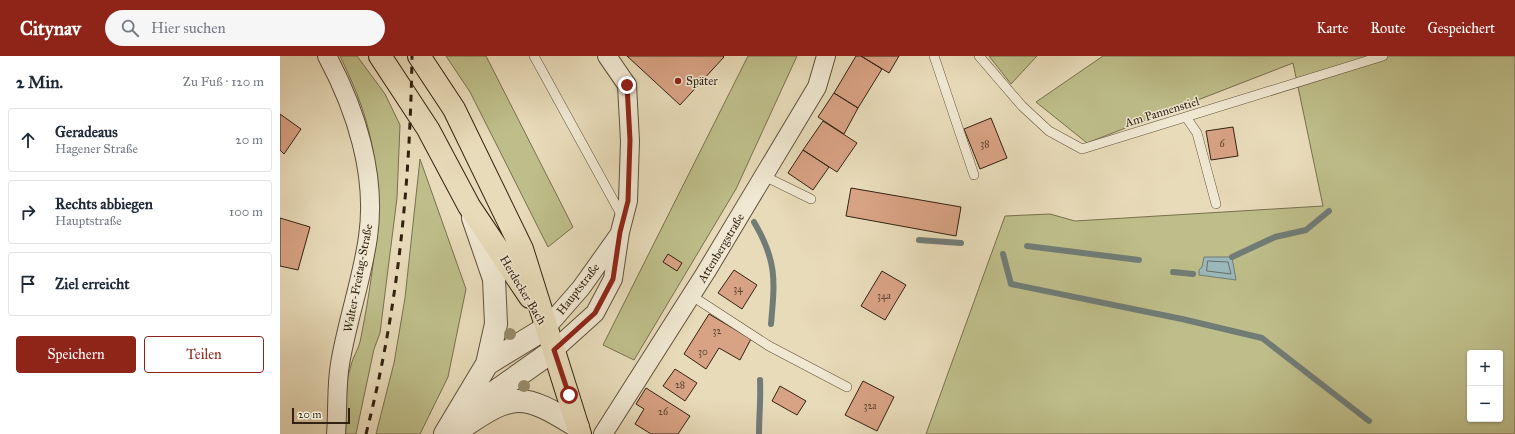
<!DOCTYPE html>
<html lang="de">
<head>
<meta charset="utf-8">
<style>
  body { margin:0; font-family:"IM FELL Great Primer",serif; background:#f6f6f7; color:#1f2937 }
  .controls { position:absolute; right:12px; bottom:12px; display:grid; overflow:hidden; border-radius:4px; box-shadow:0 1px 3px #0004 }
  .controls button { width:36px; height:36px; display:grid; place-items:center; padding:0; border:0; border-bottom:1px solid #e0e1e3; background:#fff; color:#1f2937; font:20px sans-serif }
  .scale { position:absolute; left:12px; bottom:10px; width:58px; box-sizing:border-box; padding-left:4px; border:2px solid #321; border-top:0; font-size:11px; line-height:14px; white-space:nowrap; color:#321; -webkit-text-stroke:3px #f0e8d2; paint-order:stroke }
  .stop { position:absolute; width:12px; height:12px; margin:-9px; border:3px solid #8f2418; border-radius:50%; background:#fff }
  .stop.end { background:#8f2418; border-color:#fff; box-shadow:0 1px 4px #0008 }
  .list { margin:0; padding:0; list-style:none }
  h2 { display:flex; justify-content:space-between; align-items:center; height:52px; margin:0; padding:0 16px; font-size:17px }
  h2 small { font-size:13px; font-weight:400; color:#747a83 }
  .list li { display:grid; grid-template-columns:26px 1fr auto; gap:12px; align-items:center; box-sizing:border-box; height:64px; margin:0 8px 8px; padding:0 8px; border:1px solid #e0e1e3; border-radius:4px }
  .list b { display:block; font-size:15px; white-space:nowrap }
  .list p { margin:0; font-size:13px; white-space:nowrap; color:#747a83 }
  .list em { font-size:13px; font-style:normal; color:#747a83 }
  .actions { display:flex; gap:8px; padding:12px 16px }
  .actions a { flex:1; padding:9px 0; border:1px solid #8f2418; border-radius:4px; text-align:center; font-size:14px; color:#8f2418 }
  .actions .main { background:#8f2418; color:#fff }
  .icon { flex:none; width:22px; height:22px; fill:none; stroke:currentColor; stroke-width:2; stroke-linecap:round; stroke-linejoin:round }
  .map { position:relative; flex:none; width:1235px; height:378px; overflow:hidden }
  header { display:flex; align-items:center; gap:24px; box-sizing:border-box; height:56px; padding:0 20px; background:#8f2418; color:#fff }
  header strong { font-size:19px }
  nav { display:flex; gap:22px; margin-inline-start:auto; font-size:14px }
  .search { width:280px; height:36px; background:#f6f6f7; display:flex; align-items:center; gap:10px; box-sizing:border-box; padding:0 14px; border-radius:22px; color:#747a83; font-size:15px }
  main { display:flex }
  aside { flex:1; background:#fff }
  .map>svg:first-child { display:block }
</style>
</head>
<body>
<header>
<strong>Citynav</strong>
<div class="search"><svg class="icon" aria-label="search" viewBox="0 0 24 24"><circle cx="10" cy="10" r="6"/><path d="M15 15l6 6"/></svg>Hier suchen</div>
<nav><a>Karte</a><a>Route</a><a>Gespeichert</a></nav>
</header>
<main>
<aside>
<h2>2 Min.<small>Zu Fuß · 120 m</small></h2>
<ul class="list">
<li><svg class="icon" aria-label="ahead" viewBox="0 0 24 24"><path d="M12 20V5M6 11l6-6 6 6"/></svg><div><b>Geradeaus</b><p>Hagener Straße</p></div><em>20 m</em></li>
<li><svg class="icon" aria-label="right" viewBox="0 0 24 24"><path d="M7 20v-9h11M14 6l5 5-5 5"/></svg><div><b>Rechts abbiegen</b><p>Hauptstraße</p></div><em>100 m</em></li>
<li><svg class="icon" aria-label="arrive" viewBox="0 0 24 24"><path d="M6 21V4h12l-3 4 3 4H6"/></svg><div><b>Ziel erreicht</b></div></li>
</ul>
<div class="actions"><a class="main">Speichern</a><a>Teilen</a></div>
</aside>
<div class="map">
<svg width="1235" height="378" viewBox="0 0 1235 378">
  <rect width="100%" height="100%" fill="#e8dbb9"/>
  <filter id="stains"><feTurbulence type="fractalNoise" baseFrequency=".005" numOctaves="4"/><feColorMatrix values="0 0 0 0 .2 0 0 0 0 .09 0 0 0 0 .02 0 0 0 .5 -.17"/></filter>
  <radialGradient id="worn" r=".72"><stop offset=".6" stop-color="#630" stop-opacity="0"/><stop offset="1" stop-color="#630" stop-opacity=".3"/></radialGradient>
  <path fill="#bebe8a" stroke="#78704e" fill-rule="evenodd" d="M60,0H77L105,38L120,69L117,142L100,277L94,293L76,378H65C66,356 64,330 71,309C73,301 78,294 80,286C93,221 106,141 89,76C83,50 72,25 60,0Z
    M166,0H206L293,171L268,191L190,36Z
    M468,0H517L456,133L354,304L323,289Z
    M709,0H757L731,28Z
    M823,0H1235V378H646L725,160L770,158L795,165L1043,150L1013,7L807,87L756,46ZM1190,297H1220V363H1190Z
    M140,103L186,233L168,321L140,378H96L114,307L125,242Z"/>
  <path fill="#9bb8ba" stroke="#717c76" d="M924,201H952L956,224L919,219V214L922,211Z"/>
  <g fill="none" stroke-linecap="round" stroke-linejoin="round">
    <path stroke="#676d66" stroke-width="1" d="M928,205L948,206L951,218L927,215Z"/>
    <path stroke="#717c76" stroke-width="6" d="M474,166C497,205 495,224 491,268
      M639,184L681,187
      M747,190L859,204
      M723,198L731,228L902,263L982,282L1089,365
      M952,201L995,181L1026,174L1049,155
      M893,216L913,218
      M479,378C479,360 481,342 480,324"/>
  </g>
  <path fill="#d8a284" stroke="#321" d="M347,0H443L444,1L400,49Z
    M576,0H581L602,13L578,52L554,37Z
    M581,0H619L609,17Z
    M554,37L578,52L564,78L538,61Z
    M0,58L21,73L4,98L0,94Z
    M711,62L727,102L700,113L684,73Z
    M543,65L577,87L557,116L523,94Z
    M953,71L958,100L931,104L926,75Z
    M523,94L549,111L533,134L508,117Z
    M571,132L681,151L676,180L566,160Z
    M0,162L30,171L18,214L0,210Z
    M388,198L402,207L397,215L383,206Z
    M454,214L477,229L462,253L438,237Z
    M602,215L626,229L605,264L581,250Z
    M429,258L471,283L460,304L439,292L426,313L404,298Z
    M395,313L417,327L405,345L383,330Z
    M583,325L614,341L597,375L565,359Z
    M500,330L526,345L517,359L492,345Z
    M366,332L410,360L398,378H371L355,368L364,353L356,348Z"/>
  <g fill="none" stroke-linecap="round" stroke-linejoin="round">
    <defs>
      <path id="service" d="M254,0L342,160
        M654,0L694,119
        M699,0L742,50L769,75L802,93L1103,0
        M906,61L917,77L936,148
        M484,120L531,143
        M412,240L489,290L567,331"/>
      <path id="minor" d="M47,0C76,54 97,119 88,181C82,224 67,265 60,308C56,331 58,355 56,378
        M266,272L301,232L338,180
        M274,294L315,257L333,223L340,176L348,145L350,85L347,29L327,0
        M323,378L426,216L537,31L546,0"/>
      <path id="tertiary" d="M207,308L266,272
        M198,353L216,335L274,294
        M180,373C234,336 242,336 298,371
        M165,378L207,308L216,268L214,223L193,162"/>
      <path id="primary" d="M100,0L148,73L189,150L250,241
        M139,0L174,53L242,193L300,378"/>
    </defs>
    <use href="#service" stroke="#60503b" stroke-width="10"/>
    <use href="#minor" stroke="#60503b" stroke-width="20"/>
    <use href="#tertiary" stroke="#60503b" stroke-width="24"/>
    <use href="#primary" stroke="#321" stroke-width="24"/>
    <use href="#service" stroke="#f0e8d2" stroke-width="9"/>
    <use href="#minor" stroke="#f0e8d2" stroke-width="18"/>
    <use href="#tertiary" stroke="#f0e8d2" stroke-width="22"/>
    <use href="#primary" stroke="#e8dbb9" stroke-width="22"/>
    <path stroke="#321" stroke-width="3" stroke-dasharray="7 7" stroke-linecap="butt" d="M86,378C118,253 130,129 132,0"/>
  </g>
  <g fill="#988b6d">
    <circle cx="230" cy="278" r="6"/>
    <circle cx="244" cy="330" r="6"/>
  </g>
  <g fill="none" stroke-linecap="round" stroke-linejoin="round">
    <path stroke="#8f2418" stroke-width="5" d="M289,339L274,294L315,257L333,223L340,176L348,145L350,84L347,29"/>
  </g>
  <circle fill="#8f2418" stroke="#f0e8d2" stroke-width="1.5" cx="398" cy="25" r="4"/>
  <g text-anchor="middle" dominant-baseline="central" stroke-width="3" stroke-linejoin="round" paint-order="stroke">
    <g font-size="10" fill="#5c422e">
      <text x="705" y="88">38</text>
      <text x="942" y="88">6</text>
      <text x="458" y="233">34</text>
      <text x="604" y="240">34a</text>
      <text x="437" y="275">32</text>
      <text x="423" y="296">30</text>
      <text x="400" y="329">28</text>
      <text x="590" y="350">32a</text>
      <text x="383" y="356">26</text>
    </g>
    <g font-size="12" fill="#321" stroke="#f0e8d2" text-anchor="start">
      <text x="406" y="25">Später</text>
    </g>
    <g font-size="12" fill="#321" stroke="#f0e8d2">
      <text transform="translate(882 56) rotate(-17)">Am Pannenstiel</text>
      <text transform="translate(441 192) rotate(-59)">Attenbergstraße</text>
      <text transform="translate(78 222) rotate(-79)">Walter-Freitag-Straße</text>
      <text transform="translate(298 233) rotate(-52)">Hauptstraße</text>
      <text transform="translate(243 234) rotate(59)">Herdecker Bach</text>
    </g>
  </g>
  <rect width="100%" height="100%" filter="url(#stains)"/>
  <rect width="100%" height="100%" fill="url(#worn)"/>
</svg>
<div class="controls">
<button>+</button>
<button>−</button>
</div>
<div class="scale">20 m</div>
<div class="stop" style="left:289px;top:339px"></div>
<div class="stop end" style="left:347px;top:29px"></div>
</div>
</main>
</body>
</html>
